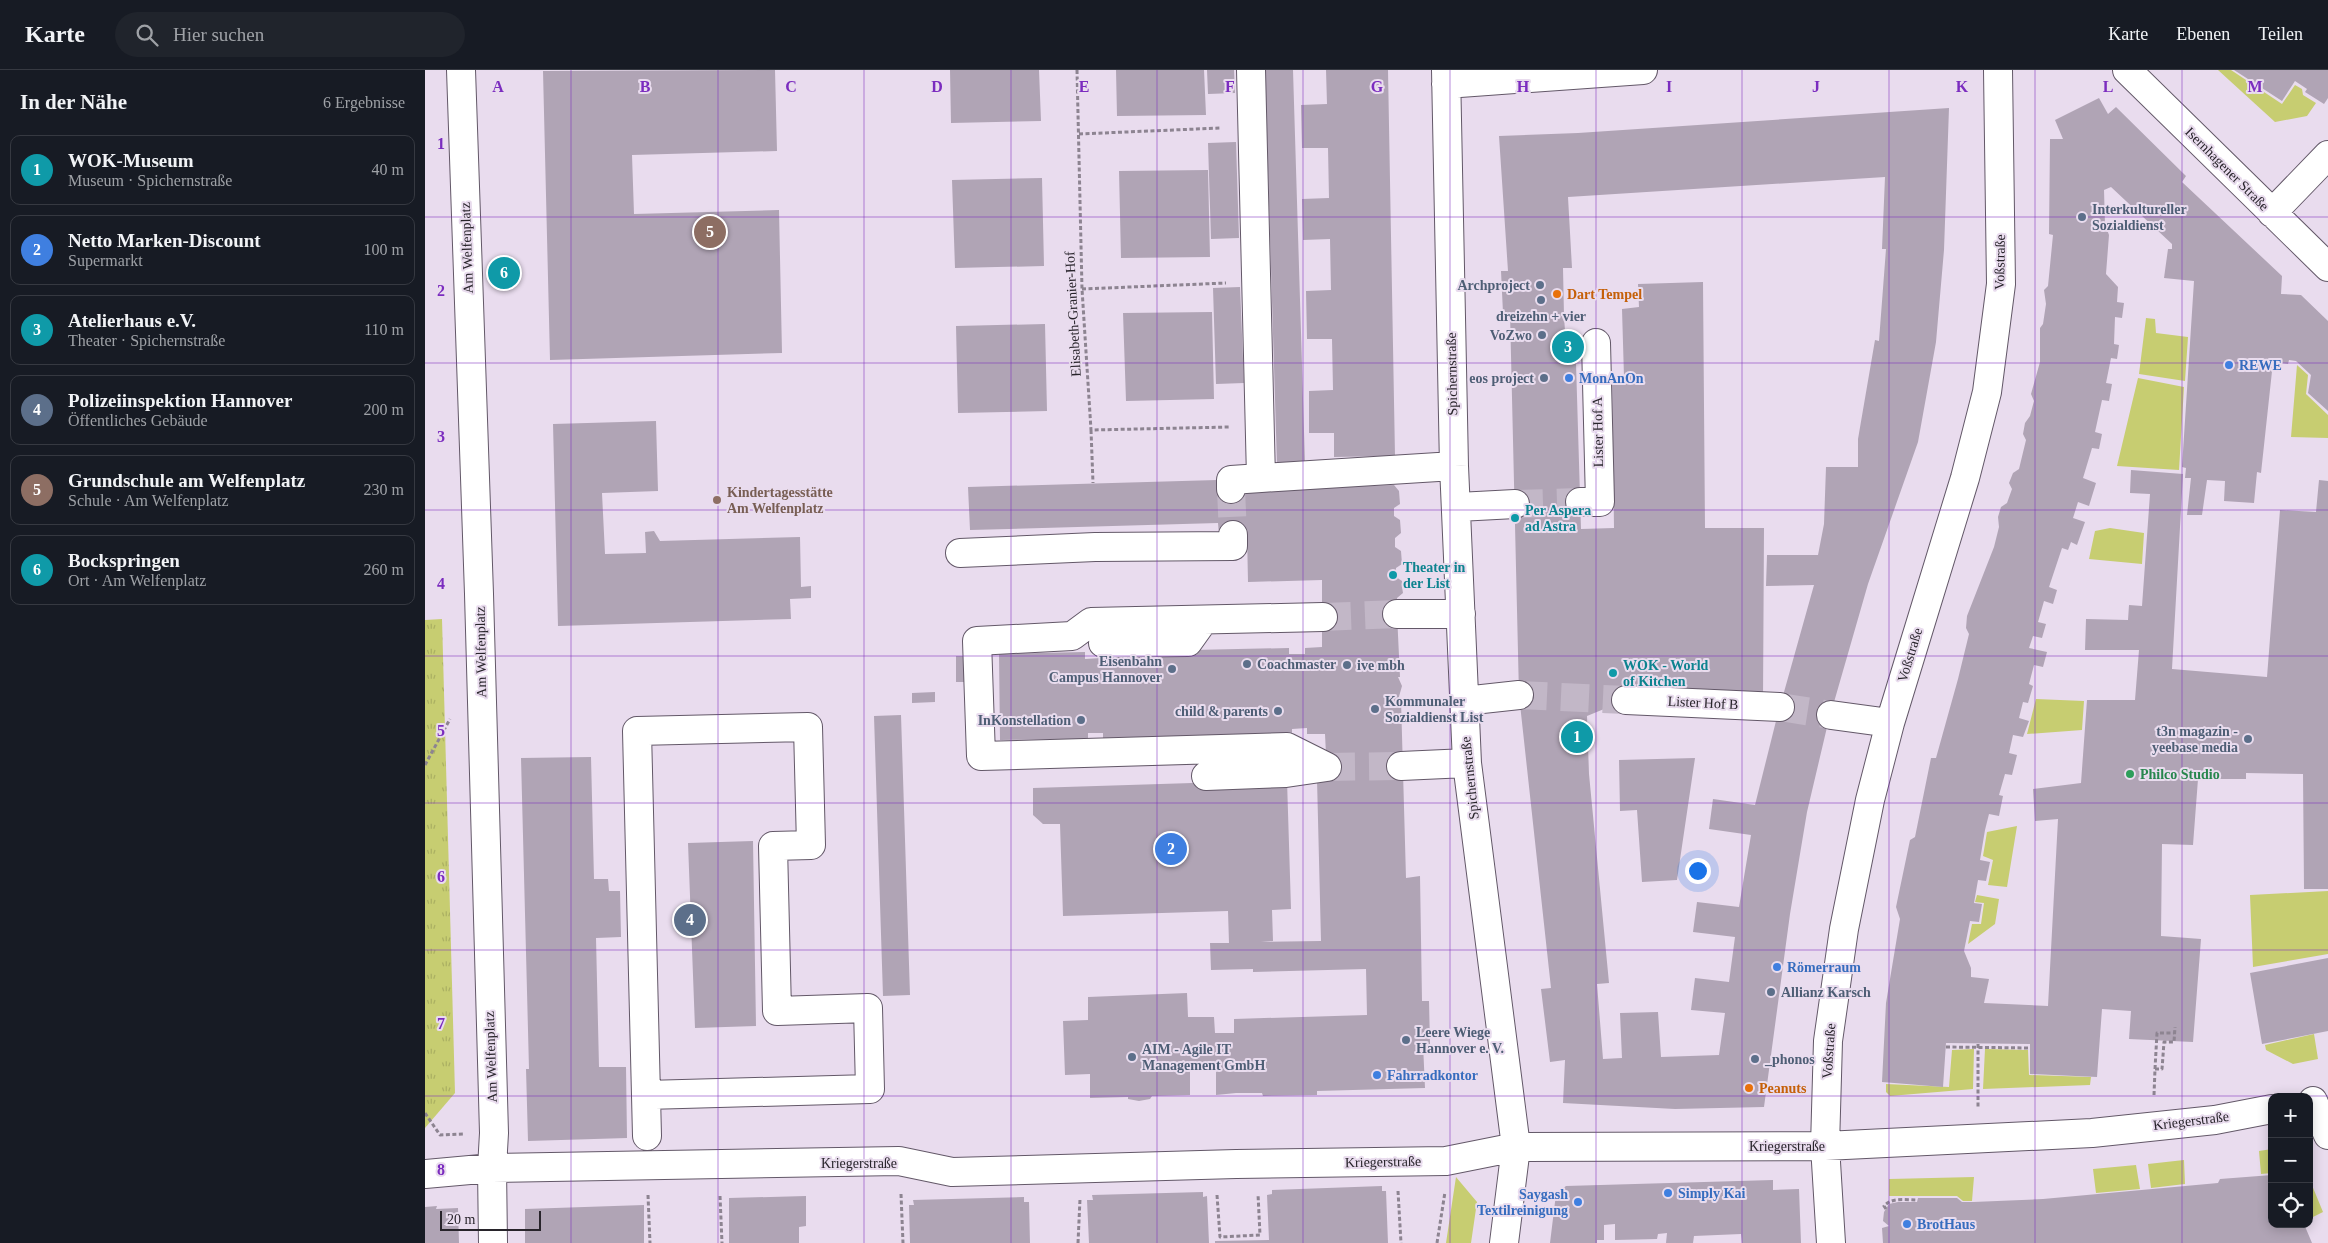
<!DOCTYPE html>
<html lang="de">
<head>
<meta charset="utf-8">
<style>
  body { margin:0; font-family:Georgia,serif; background:#20242c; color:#f1f3f6 }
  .controls { position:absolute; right:15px; bottom:15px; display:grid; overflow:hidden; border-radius:10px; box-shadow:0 2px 12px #0003 }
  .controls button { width:45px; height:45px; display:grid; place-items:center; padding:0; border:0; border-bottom:1px solid #363941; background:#171b24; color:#f1f3f6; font:25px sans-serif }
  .scale { position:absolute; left:15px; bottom:12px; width:101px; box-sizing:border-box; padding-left:5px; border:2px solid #28242b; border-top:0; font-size:14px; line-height:18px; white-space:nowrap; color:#28242b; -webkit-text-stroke:4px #e9dcee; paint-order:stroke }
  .you { position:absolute; left:1272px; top:800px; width:18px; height:18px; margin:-12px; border:4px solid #fff; border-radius:50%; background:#1a73e8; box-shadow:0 0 0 8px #1a73e833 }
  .badge { display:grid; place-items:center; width:32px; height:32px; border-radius:50%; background:#417d95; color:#fff; font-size:16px; font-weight:700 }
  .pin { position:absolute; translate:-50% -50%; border:2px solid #fff; box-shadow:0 1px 5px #0006 }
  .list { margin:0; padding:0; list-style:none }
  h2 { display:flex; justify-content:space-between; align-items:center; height:65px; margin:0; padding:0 20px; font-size:21px }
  h2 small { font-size:16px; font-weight:400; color:#9ea1a6 }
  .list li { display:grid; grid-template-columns:32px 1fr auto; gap:15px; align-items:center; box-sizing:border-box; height:70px; margin:0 10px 10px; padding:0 10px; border:1px solid #363941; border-radius:10px }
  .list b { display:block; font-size:19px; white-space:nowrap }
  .list p { margin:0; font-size:16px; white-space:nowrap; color:#9ea1a6 }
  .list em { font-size:16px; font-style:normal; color:#9ea1a6 }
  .icon { flex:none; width:28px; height:28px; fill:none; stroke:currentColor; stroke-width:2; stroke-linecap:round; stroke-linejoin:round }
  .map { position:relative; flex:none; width:1903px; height:1173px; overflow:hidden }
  header { display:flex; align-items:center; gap:30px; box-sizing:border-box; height:70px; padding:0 25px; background:#171b24; border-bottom:1px solid #363941 }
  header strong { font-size:24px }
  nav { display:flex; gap:28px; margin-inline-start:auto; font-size:18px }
  .search { width:350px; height:45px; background:#20242c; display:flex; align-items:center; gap:12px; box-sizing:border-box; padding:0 18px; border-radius:28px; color:#9ea1a6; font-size:19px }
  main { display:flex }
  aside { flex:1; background:#171b24 }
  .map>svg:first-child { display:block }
</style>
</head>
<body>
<header>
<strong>Karte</strong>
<div class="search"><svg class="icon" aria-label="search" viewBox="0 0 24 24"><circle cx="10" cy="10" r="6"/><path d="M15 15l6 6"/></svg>Hier suchen</div>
<nav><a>Karte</a><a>Ebenen</a><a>Teilen</a></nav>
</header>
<main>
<aside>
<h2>In der Nähe<small>6 Ergebnisse</small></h2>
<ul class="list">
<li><span class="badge" style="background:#0f9aa8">1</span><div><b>WOK-Museum</b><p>Museum · Spichernstraße</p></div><em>40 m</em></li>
<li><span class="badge" style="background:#3f7fe0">2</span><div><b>Netto Marken-Discount</b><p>Supermarkt</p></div><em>100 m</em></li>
<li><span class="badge" style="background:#0f9aa8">3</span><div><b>Atelierhaus e.V.</b><p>Theater · Spichernstraße</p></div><em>110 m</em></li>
<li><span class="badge" style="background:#5c6f8a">4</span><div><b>Polizeiinspektion Hannover</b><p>Öffentliches Gebäude</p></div><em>200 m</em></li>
<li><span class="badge" style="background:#8d6e63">5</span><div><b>Grundschule am Welfenplatz</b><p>Schule · Am Welfenplatz</p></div><em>230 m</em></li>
<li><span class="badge" style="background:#0f9aa8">6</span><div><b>Bockspringen</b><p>Ort · Am Welfenplatz</p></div><em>260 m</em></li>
</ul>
</aside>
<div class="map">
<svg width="1903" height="1173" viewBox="0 0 1903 1173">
  <defs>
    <pattern id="park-tufts" width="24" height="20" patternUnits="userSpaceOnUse" patternTransform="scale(1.25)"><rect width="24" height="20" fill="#c7cd71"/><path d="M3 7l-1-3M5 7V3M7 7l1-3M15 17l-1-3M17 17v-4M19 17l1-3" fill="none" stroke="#abb062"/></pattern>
  </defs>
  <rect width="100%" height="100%" fill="#e9dcee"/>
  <path fill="#c7cd71" d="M1793,0H1806L1857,34L1870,15L1877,19L1878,25L1891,33L1882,46L1850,52Z
    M1721,248L1730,249L1731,263L1763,267L1760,311L1714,304Z
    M1872,295L1883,305L1881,324L1903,345V368L1866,367Z
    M1713,308L1759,317L1754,400L1692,396Z
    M1685,458L1719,463L1717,494L1664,489L1670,461Z
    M1611,629L1659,631L1657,660L1602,664Z
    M1592,756L1582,817L1563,815L1568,790L1558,786L1562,762Z
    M1903,821V884L1828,897L1825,825Z
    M1552,825L1574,829L1570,854L1543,874L1547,854H1556L1559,833L1550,832Z
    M1889,964L1893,989L1868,994L1841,980L1840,975Z
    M1549,979L1548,1019L1465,1026L1461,1022V1014L1524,1017L1527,980Z
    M1560,979L1603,980L1604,1005L1666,1007L1665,1015L1558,1019Z
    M1847,1079V1103L1836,1104L1834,1081Z
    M1759,1090L1760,1114L1726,1118L1723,1094Z
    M1711,1095L1715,1119L1671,1123L1668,1099Z
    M1031,1107L1052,1132L1046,1173H1021Z
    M1549,1107L1547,1131H1538L1532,1126H1464V1109Z
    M1884,1108L1898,1142L1886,1148L1884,1144Z"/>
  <path fill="url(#park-tufts)" d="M17,549L30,1023L0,1058V550Z"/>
  <path fill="#b0a4b5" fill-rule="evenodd" d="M350,0L352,81L207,85L209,144L354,140L357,283L125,290L118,1Z
    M525,0H614L616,51L526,53Z
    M691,0H779L781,45L692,46Z
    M782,0H809L810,23L783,24Z
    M840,0H868L880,394L852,395Z
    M901,0H963L970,386L909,387V363H884V321L908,320L907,269H882L881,221L906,220L905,169L878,170L877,129L904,128L903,78H877L876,35L902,34Z
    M1809,0H1903V28L1899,34L1880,22L1882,19L1870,11L1857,31Z
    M1674,28L1683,44L1691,37L1761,106L1757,112L1857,206L1856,224L1876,225L1903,251V341L1883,323L1886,305L1871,291L1864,290L1863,294L1848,292L1836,403L1832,402L1829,433L1799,431L1800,411L1782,410L1777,445H1762L1766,408H1760L1761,398L1757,397L1769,211L1739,208L1743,179H1747V174L1686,117L1679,120L1680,154L1684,165L1681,204L1693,217L1692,232L1699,233L1697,248L1690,247L1689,274L1694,275L1692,289L1686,288L1681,313L1687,314L1684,331L1677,330L1670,362L1677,364L1674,379L1667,378L1658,408L1671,413L1664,436L1653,432L1648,448L1660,452L1652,475L1646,472L1643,480L1637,478L1624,517L1632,520L1628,534L1619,531L1613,552L1621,554L1617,568L1608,566L1604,578L1622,582L1618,597L1609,595L1604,614L1608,616L1603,633L1598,632L1594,648L1604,651L1598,667L1588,665L1584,683L1592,685L1587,705L1580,704L1574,725L1578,726L1574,746L1564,744L1560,760L1555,790L1565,792L1561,811L1553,810L1549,833L1557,834L1554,852L1545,851L1539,881L1546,898V907L1564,909L1559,933L1623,936L1633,749L1610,751L1608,719L1656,713L1662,630H1710L1714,580H1660L1661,549L1703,550L1704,535L1717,536L1725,424L1705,423L1706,400L1758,404L1747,599L1842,607L1855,440L1891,442L1894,410L1903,411V819H1879L1878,704L1821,703V709H1773L1768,775L1737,774L1736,866L1776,869L1768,972L1704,969L1706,941L1677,939L1672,1007L1605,1004V974L1521,973L1518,1017L1457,1012L1461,933L1475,849L1471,837L1485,770L1490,767L1506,688H1511L1533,609L1544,564L1541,558L1542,546L1569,477L1574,457L1573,447L1576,437L1582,433L1587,419L1584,413L1588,403L1594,399L1601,370L1598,364L1600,353L1605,346L1609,331L1606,324L1615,292V258L1618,254L1621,234L1619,220L1623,216L1628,165L1624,164L1625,69H1638L1630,50Z
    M1524,38L1519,180L1511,272L1493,372L1443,514L1403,653L1382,742L1365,844L1339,1037L1250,1039L1138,1033L1140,990L1125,992L1116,919L1126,918L1094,625L1085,243H1078L1076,201H1083L1074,66L1153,63ZM1460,107L1457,179H1461L1454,271L1450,270L1433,369V397H1401L1399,454L1393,485H1342L1341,516L1389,515L1352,647L1330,735L1288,729L1284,759L1326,765L1314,837L1272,832L1268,862L1310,867L1304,912L1270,908L1266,940L1300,943L1294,985L1236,987L1233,942L1195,943L1197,988L1178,989L1172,914L1184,913L1164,704L1162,646L1201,630L1338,628L1339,458H1280L1278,212L1213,214L1214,237L1197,239L1199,307L1187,308L1189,458L1156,459L1150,260L1140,261L1139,246L1138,198H1147L1143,127Z
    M811,72L814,168L786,169L783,73Z
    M783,100L785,187L696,188L694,101Z
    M617,108L619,196L530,198L527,110Z
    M815,217L819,313L791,314L788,218Z
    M787,242L789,329L701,331L698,243Z
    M620,254L622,341L533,343L531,256Z
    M231,351L233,421L177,423L180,484L221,483L220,462L229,461L235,471L375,467L376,517L386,516V528L365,529L366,549L133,556L128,354Z
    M792,410V420L969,415L974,421L975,434L969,438V446L975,450L976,463L970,468V477L976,481L977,494L971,498V507L977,511V517L978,523L972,528V544L975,607H973L977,616L973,630H976L981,808L995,806L997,931H1004L1005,974H998L1000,1018L892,1021V1025L838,1026L837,1023H811L791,1025V1000L765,1001V1025L727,1026L725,1029L714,1031L703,1029V1027L665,1028V1004L640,1005L638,951L663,950V927L762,923L763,947H789L790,963H809V949L942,945L941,899L828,902V899L786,900L785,873H804L803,841L638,846L635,754H618L608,745V718L862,710L866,839L847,840L848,871L836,872L896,871L892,709L901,684L900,664H882V658L867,659V664L678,668V663H663V669L575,670L574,584L660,582V589L676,588V582L864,578V584H880V578L897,577V510L823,512L822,464L794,465L793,453L545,460L543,417Z
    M531,586H541V612H531Z
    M510,622V632L487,633V623Z
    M476,645L485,925L458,926L449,646Z
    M166,687L169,809H183L184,821H195L196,867L171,868L174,997H201L202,1068L103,1071L101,999H104L96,688Z
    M1270,688L1252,810L1217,812L1212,740L1195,741L1194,690Z
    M328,771L331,956L270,958L263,773Z
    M1903,888V961L1837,974L1825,903Z
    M1847,1105V1154H1879L1887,1173H1458L1457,1158L1464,1156L1458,1151L1459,1142L1464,1134L1473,1132H1492L1493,1128H1532L1537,1132H1548L1618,1129L1793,1113L1795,1109Z
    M1348,1110V1120L1374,1119L1376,1173H1317L1316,1164L1269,1166L1268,1173H1241L1242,1163L1233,1164L1232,1169L1190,1170V1154L1179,1155V1170H1172V1173H1125L1131,1124L1141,1116Z
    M957,1116V1121H961L963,1173H790V1171L844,1170L842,1125L847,1124V1120Z
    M778,1122V1127L782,1126L784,1173H664L662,1130H668L667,1125Z
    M381,1126V1156L374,1157V1173H304V1128Z
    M599,1127V1132H604L605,1173H485L484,1135H489L488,1130Z
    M219,1135V1173H100V1139Z
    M12,1136L11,1139L33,1138L34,1173H0V1137Z"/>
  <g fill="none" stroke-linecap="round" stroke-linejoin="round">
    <path stroke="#c2b7c7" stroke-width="28" stroke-dasharray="28 14" stroke-linecap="butt" d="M806,419L808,465
      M1090,434L1155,432
      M898,547L972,544
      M1094,625L1201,630
      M1355,637L1406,645
      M902,697L976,696"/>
    <defs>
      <path id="minor" d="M826,0L836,408L1029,396
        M1021,0L1029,396L1042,693L1091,1077L1079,1173
        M1702,0L1903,197
        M1021,14L1218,0
        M1847,143L1903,85
        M806,419V410L836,408
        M1155,432H1175L1171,273
        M1033,437L1090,434
        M535,483L670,477L808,476V465
        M972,544H1036
        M898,547L666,552L647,566L552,571L556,686L862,677L902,697
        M678,573L763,572L778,551
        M1201,630L1355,637
        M1039,631L1094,625
        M1406,645L1465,653
        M976,696L1042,693
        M781,706L861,703L902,697
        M221,1025L445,1019L443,938L352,941L348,776L386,775L383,657L212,661C216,796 219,931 222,1066
        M1888,1031L1903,1065
        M0,1104L67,1098L69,1063L54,524L36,0
        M68,1173L67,1098L474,1091L527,1102L811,1094L1021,1091L1091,1077L1400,1076L1667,1063L1790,1050L1847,1039
        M1406,1173L1400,1076L1403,971L1419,859L1445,730L1465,653L1540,408L1562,322L1576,214L1573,0"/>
    </defs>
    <use href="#minor" stroke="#635868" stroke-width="30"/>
    <path stroke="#8d8491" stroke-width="3" stroke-dasharray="4 2.5" stroke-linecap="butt" d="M652,0L657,219L666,360L804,357
      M654,64L795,58
      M657,219L801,213
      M666,360L668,413
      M0,695L25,649
      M1553,974V1038
      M1521,977L1605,978
      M1730,999L1732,963H1749
      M1729,1025L1730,999H1737L1739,972H1749L1750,957
      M0,1043L15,1065L38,1064
      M973,1121L976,1173
      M476,1124L478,1173
      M223,1125L225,1173
      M792,1125L795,1167L835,1165L833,1124
      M295,1126L297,1173
      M1461,1139L1459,1136C1467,1127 1481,1130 1492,1130
      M653,1173L655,1129
      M1012,1173L1020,1122"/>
    <use href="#minor" stroke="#fff" stroke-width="28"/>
  </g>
  <path fill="none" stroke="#7b2cbf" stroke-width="1" stroke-opacity="0.55" d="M146,0V1173M293,0V1173M439,0V1173M586,0V1173M732,0V1173M878,0V1173M1025,0V1173M1171,0V1173M1317,0V1173M1464,0V1173M1610,0V1173M1757,0V1173M0,147H1903M0,293H1903M0,440H1903M0,586H1903M0,733H1903M0,880H1903M0,1026H1903"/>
  <g fill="#5c6f8a" stroke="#e9dcee" stroke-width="2">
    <circle cx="1657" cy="147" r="5"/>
    <circle cx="1115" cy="215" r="5"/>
    <circle cx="1116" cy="230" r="5"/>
    <circle cx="1117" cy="265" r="5"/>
    <circle cx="1119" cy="308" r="5"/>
    <circle cx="822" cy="594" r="5"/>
    <circle cx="922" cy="595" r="5"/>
    <circle cx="747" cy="599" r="5"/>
    <circle cx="950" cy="639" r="5"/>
    <circle cx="853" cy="641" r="5"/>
    <circle cx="656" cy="650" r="5"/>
    <circle cx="1823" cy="669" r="5"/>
    <circle cx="1346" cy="922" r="5"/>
    <circle cx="981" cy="970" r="5"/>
    <circle cx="707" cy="987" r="5"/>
    <circle cx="1330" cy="989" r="5"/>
  </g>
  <g fill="#e8710a" stroke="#e9dcee" stroke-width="2">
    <circle cx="1132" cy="224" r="5"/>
    <circle cx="1324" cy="1018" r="5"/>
  </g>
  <g fill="#3f7fe0" stroke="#e9dcee" stroke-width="2">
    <circle cx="1804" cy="295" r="5"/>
    <circle cx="1144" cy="308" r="5"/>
    <circle cx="1352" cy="897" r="5"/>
    <circle cx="952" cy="1005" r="5"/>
    <circle cx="1243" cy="1123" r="5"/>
    <circle cx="1153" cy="1132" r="5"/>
    <circle cx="1482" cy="1154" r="5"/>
  </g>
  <circle fill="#8d6e63" stroke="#e9dcee" stroke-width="2" cx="292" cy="430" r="5"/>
  <g fill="#0f9aa8" stroke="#e9dcee" stroke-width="2">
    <circle cx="1090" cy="448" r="5"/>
    <circle cx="968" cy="505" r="5"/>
    <circle cx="1188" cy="603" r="5"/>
  </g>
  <circle fill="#2e9e5b" stroke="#e9dcee" stroke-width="2" cx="1705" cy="704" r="5"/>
  <g text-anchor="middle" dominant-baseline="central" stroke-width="4" stroke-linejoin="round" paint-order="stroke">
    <g font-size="14" fill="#28242b" stroke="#e9dcee">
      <text transform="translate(1802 99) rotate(45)">Isernhagener Straße</text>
      <text transform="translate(42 178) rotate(-92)">Am Welfenplatz</text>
      <text transform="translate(1575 192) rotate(-89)">Voßstraße</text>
      <text transform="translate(648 244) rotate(-93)">Elisabeth-Granier-Hof</text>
      <text transform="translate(1027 304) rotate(-91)">Spichernstraße</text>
      <text transform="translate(1173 362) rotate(-91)">Lister Hof A</text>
      <text transform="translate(56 582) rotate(-91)">Am Welfenplatz</text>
      <text transform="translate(1485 585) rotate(-73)">Voßstraße</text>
      <text transform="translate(1278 633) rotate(3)">Lister Hof B</text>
      <text transform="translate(1045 708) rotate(-96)">Spichernstraße</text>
      <text transform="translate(1404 981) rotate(-86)">Voßstraße</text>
      <text transform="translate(66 987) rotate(-92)">Am Welfenplatz</text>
      <text transform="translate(1766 1051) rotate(-7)">Kriegerstraße</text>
      <text x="1362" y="1076">Kriegerstraße</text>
      <text transform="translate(958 1092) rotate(-1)">Kriegerstraße</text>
      <text x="434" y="1093">Kriegerstraße</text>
    </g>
    <g font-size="14" font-weight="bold" fill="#4e5e75" stroke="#e9dcee" text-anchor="start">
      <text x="1667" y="139">Interkultureller<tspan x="1667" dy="16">Sozialdienst</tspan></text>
      <text x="1105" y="215" text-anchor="end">Archproject</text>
      <text x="1116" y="246" text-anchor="middle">dreizehn + vier</text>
      <text x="1107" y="265" text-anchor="end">VoZwo</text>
      <text x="1109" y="308" text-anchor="end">eos project</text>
      <text x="737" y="591" text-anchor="end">Eisenbahn<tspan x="737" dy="16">Campus Hannover</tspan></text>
      <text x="832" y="594">Coachmaster</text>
      <text x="932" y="595">ive mbh</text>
      <text x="960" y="631">Kommunaler<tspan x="960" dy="16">Sozialdienst List</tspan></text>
      <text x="843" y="641" text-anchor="end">child &amp; parents</text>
      <text x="646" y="650" text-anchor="end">InKonstellation</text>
      <text x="1813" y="661" text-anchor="end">t3n magazin -<tspan x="1813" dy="16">yeebase media</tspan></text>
      <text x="1356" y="922">Allianz Karsch</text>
      <text x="991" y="962">Leere Wiege<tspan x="991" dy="16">Hannover e. V.</tspan></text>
      <text x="717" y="979">AIM - Agile IT<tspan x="717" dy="16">Management GmbH</tspan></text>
      <text x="1340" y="989">_phonos</text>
    </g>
    <g font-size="14" font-weight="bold" fill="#c56008" stroke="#e9dcee" text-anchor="start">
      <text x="1142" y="224">Dart Tempel</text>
      <text x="1334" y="1018">Peanuts</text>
    </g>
    <g font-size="14" font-weight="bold" fill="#366cbe" stroke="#e9dcee" text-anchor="start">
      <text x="1814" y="295">REWE</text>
      <text x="1154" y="308">MonAnOn</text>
      <text x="1362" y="897">Römerraum</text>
      <text x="962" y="1005">Fahrradkontor</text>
      <text x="1253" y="1123">Simply Kai</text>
      <text x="1143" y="1124" text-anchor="end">Saygash<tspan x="1143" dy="16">Textilreinigung</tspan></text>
      <text x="1492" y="1154">BrotHaus</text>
    </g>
    <g font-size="14" font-weight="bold" fill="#785e54" stroke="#e9dcee" text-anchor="start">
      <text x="302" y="422">Kindertagesstätte<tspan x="302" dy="16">Am Welfenplatz</tspan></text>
    </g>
    <g font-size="14" font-weight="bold" fill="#0d838f" stroke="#e9dcee" text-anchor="start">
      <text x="1100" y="440">Per Aspera<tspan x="1100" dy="16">ad Astra</tspan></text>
      <text x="978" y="497">Theater in<tspan x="978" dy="16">der List</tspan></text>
      <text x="1198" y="595">WOK - World<tspan x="1198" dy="16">of Kitchen</tspan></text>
    </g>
    <g font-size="14" font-weight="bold" fill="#27864d" stroke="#e9dcee" text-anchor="start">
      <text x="1715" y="704">Philco Studio</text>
    </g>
  </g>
  <g font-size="16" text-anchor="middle" font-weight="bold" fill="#7b2cbf" stroke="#e9dcee" stroke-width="4" stroke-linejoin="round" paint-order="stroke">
    <text x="73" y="22">A</text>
    <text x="220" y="22">B</text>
    <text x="366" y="22">C</text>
    <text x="512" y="22">D</text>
    <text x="659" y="22">E</text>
    <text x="805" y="22">F</text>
    <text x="952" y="22">G</text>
    <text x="1098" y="22">H</text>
    <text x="1244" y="22">I</text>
    <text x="1391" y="22">J</text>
    <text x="1537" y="22">K</text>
    <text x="1683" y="22">L</text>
    <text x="1830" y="22">M</text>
    <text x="16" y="79">1</text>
    <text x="16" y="226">2</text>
    <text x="16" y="372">3</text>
    <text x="16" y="519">4</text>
    <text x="16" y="666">5</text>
    <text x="16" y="812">6</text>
    <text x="16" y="959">7</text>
    <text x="16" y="1105">8</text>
  </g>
</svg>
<div class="controls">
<button>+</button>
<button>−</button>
<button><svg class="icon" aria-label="locate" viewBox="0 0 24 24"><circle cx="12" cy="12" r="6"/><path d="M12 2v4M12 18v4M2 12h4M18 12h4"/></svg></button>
</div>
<div class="scale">20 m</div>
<div class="you"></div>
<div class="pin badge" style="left:1152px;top:667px;background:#0f9aa8">1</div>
<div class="pin badge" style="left:746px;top:779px;background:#3f7fe0">2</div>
<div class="pin badge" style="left:1143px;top:277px;background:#0f9aa8">3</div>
<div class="pin badge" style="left:265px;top:850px;background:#5c6f8a">4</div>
<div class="pin badge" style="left:285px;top:162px;background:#8d6e63">5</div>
<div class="pin badge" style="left:79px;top:203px;background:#0f9aa8">6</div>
</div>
</main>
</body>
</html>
